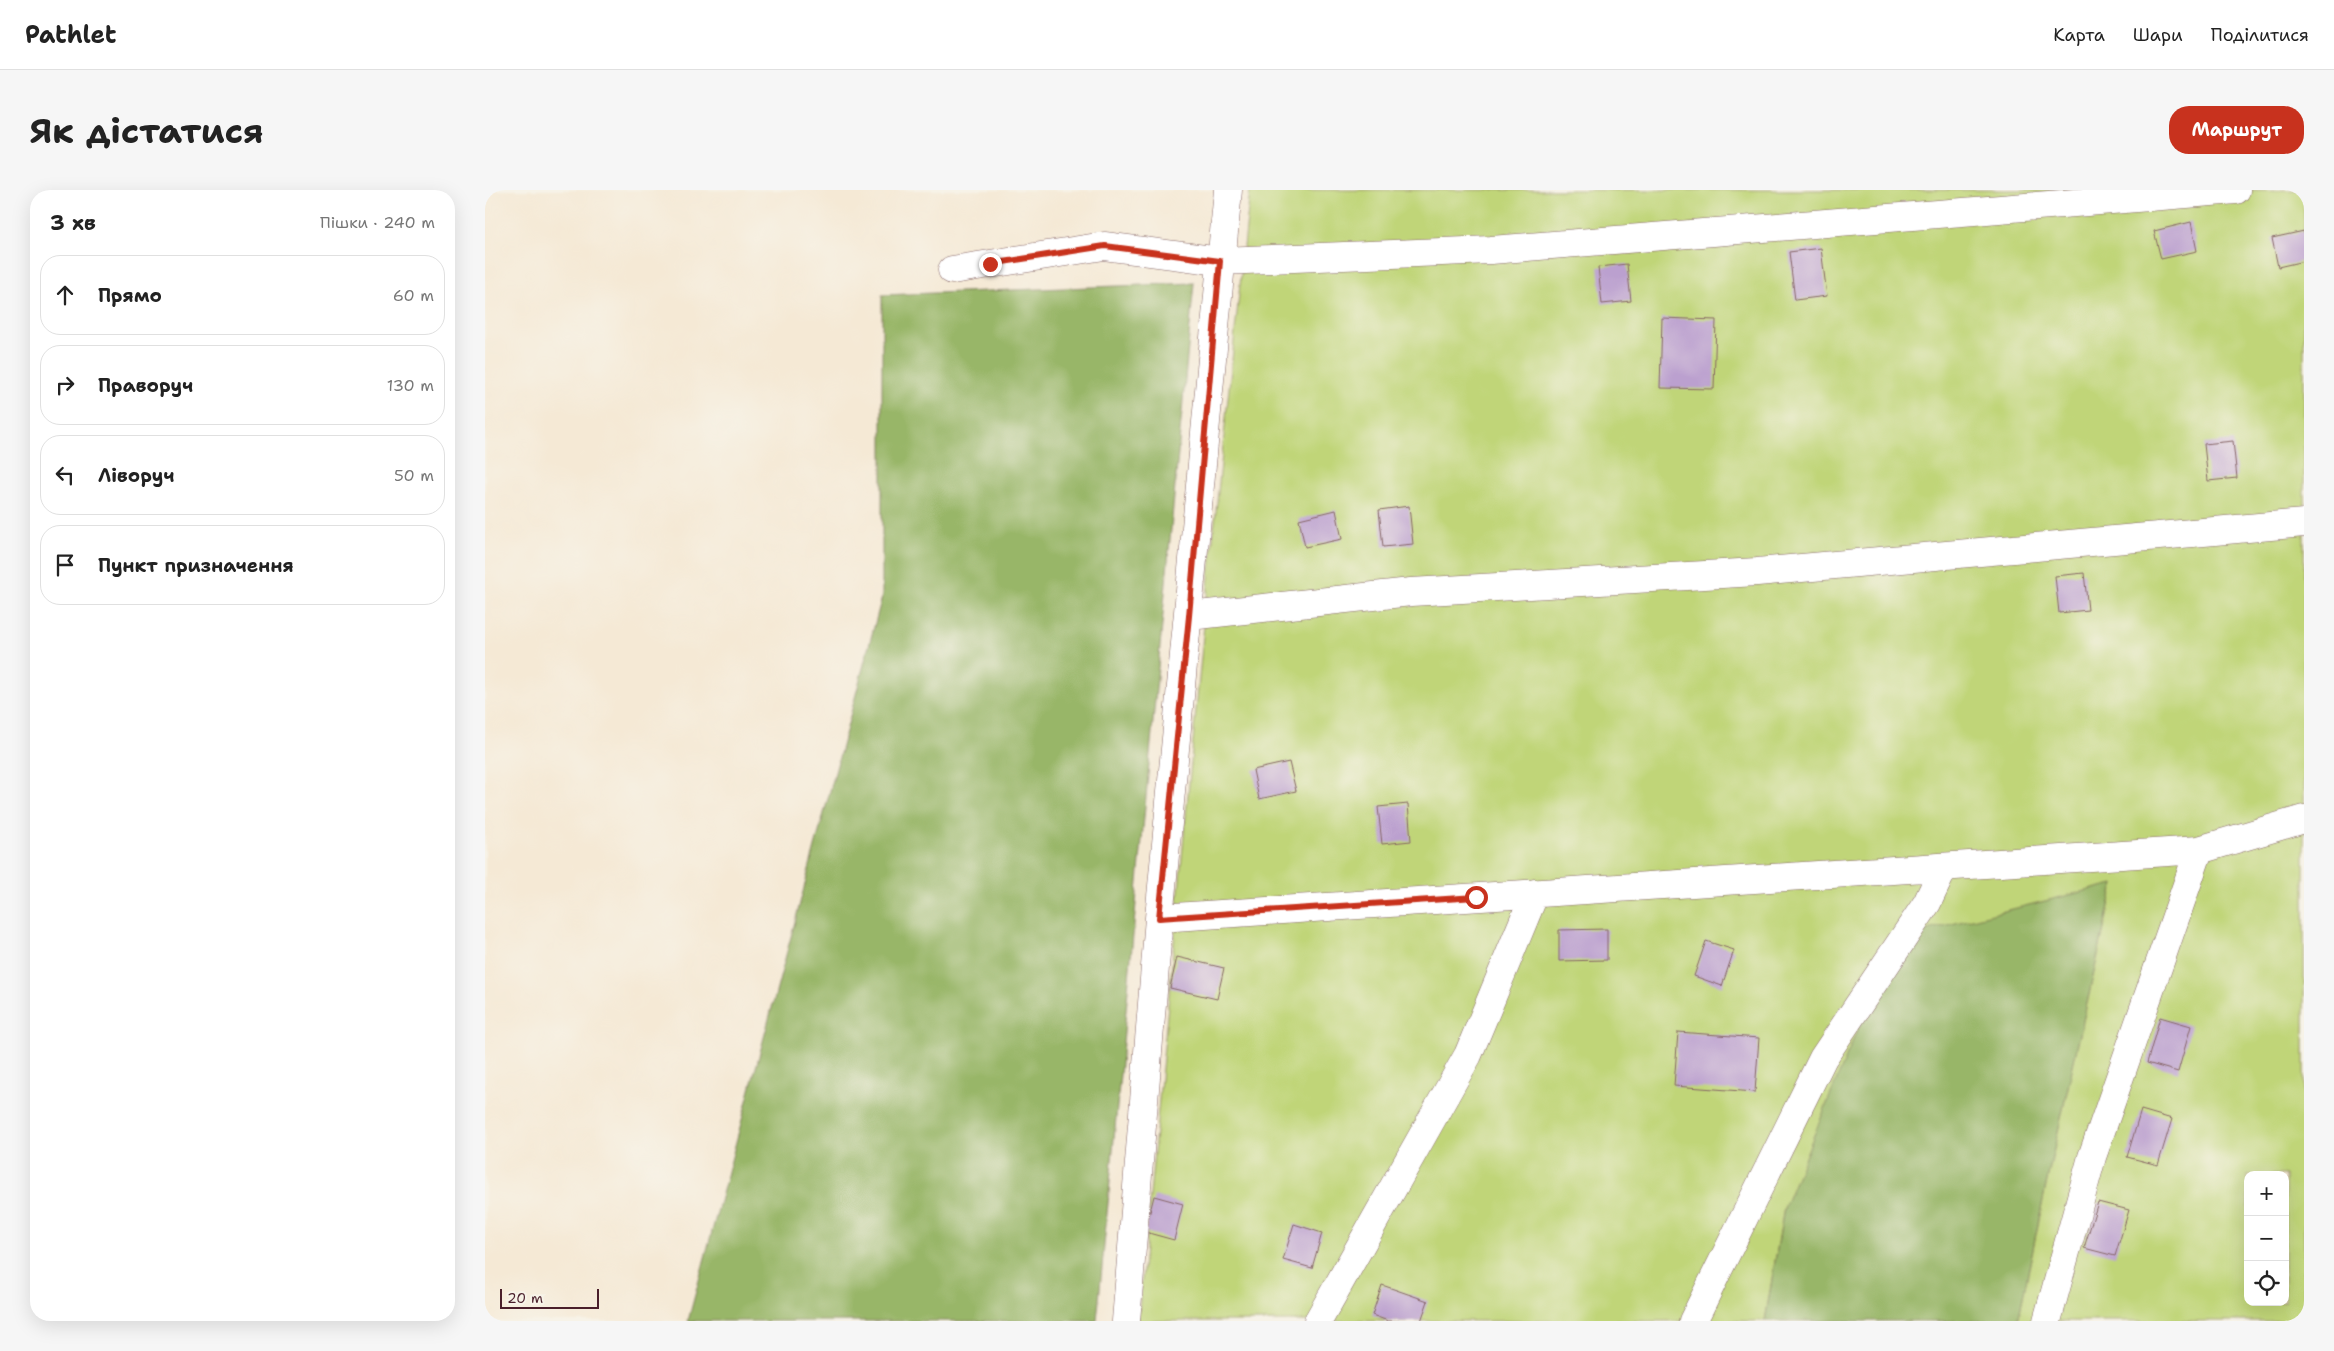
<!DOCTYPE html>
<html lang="uk">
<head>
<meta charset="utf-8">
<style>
  body { margin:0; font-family:"Shantell Sans",sans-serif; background:#f6f6f6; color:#222 }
  .controls { position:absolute; right:15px; bottom:15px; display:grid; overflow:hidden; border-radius:10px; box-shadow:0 5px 20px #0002 }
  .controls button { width:45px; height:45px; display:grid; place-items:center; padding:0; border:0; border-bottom:1px solid #e0e0e0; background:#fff; color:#222; font:25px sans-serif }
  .scale { position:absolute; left:15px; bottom:12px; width:99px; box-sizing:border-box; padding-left:5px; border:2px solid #4a1f2b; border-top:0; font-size:14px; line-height:18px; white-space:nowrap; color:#4a1f2b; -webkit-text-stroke:4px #f7f3e8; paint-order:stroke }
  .stop { position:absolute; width:15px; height:15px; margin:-11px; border:4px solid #c8321e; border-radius:50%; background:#fff }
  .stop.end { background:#c8321e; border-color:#fff; box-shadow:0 1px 5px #0008 }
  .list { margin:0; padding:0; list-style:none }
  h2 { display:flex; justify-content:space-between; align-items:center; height:65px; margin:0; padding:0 20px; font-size:21px }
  h2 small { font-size:16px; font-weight:400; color:#767676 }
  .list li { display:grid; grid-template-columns:32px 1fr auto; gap:15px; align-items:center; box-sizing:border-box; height:80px; margin:0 10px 10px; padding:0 10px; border:1px solid #e0e0e0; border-radius:20px }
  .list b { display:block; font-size:19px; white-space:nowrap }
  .list em { font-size:16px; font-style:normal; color:#767676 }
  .icon { flex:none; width:28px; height:28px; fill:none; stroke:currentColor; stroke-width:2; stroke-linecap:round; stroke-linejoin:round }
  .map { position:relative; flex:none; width:1819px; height:1131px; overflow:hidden; border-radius:20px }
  header { display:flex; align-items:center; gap:30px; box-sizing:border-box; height:70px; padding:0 25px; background:#fff; border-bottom:1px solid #e0e0e0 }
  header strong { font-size:24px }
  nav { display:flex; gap:28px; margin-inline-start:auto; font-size:18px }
  .intro { display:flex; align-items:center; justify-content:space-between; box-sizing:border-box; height:120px; padding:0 30px }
  h1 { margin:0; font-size:35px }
  .button { padding:12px 22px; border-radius:20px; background:#c8321e; color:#fff; font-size:18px; font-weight:700 }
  main { display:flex; gap:30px; padding:0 30px }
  aside { flex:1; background:#fff; border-radius:20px; box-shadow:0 5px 20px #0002 }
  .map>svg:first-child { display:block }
</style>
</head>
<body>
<header>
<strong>Pathlet</strong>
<nav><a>Карта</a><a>Шари</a><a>Поділитися</a></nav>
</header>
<div class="intro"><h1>Як дістатися</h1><a class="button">Маршрут</a></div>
<main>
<aside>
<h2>3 хв<small>Пішки · 240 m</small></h2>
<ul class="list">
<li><svg class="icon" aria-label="ahead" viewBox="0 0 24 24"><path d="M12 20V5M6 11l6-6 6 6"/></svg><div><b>Прямо</b></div><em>60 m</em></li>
<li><svg class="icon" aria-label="right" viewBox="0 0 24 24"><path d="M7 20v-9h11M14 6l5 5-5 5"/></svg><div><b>Праворуч</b></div><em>130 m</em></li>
<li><svg class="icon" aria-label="left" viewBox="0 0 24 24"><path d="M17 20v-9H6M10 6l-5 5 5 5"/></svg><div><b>Ліворуч</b></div><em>50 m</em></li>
<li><svg class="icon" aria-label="arrive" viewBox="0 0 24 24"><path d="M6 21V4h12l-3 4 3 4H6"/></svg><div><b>Пункт призначення</b></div></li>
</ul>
</aside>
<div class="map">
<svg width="1819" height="1131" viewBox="0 0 1819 1131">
  <rect width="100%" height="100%" fill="#f7f3e8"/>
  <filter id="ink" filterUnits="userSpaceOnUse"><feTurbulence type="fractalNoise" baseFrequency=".02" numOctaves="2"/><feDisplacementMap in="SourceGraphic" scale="10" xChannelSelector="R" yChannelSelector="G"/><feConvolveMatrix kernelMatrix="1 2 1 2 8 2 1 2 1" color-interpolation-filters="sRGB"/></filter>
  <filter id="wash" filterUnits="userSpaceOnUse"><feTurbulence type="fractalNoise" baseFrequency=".0096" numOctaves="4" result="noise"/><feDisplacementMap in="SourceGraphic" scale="20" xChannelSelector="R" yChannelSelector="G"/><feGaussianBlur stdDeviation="1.12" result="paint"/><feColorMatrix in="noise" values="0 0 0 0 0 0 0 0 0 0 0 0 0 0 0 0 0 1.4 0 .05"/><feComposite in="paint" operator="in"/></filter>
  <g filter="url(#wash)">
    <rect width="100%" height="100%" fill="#f5e9d5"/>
    <path fill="#c0d578" stroke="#857a52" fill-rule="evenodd" d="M765,0H1819V1131H1533L1564,981L1629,694L1299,1018L1280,1131H653L720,425ZM1763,985H1800V1112H1763Z"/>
    <path fill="#98b668" stroke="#716a4a" d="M709,93L612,1131H203L397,407V105Z
      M1629,694L1564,981L1533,1131H1280L1299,1018L1410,748Z"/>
    <g id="blocks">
      <path fill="#bba0cf" d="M1706,32L1712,61L1676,69L1669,41Z
        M1819,41V71L1793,77L1787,48Z
        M1336,58L1342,106L1310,110L1304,62Z
        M1142,74L1146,111L1117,114L1113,77Z
        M1177,128L1231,130L1229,199L1175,198Z
        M1748,251L1752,288L1723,291L1719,254Z
        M924,316L928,354L898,357L894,320Z
        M851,320L857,349L820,357L814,329Z
        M1599,383L1603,420L1574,423L1570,386Z
        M804,572L811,601L774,609L768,580Z
        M923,614L926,651L897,654L893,617Z
        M1122,739V770L1074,771V740Z
        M1221,751L1249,760L1237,796L1209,786Z
        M692,767L739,778L732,809L685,798Z
        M1675,827L1706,836L1693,882L1662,873Z
        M1193,842L1274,848L1270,902L1189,896Z
        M1656,920L1687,929L1673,975L1642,967Z
        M669,1006L698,1014L689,1050L660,1042Z
        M1613,1012L1644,1020L1630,1066L1599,1058Z
        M809,1034L837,1043L827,1078L798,1070Z
        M897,1095L943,1111L936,1131H903L887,1125Z"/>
    </g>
  </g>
  <g filter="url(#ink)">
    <use href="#blocks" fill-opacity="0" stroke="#866666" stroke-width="1"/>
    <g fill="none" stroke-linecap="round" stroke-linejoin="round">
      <defs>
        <path id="street" d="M467,80L619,56L735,71L1006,60L1751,0
          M704,426L926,402L1272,382L1819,333
          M674,728L1714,660L1819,629
          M641,1131L674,728L743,0
          M833,1131L983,865L1050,703
          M1208,1131L1338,868L1442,713L1459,677
          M1562,1131L1607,967L1714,660"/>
      </defs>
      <use href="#street" stroke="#866666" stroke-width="29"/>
      <use href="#street" stroke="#fff" stroke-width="28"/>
    </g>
  </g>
  <g fill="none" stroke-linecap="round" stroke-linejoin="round" filter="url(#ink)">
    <path stroke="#c8321e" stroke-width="6" d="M505,74L620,56L735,71L704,426L674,728L991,707"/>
  </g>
</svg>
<div class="controls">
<button>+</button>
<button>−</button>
<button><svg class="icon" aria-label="locate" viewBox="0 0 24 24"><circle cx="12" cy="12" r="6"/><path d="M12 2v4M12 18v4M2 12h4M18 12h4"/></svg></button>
</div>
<div class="scale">20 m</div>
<div class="stop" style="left:991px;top:707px"></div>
<div class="stop end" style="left:505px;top:74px"></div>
</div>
</main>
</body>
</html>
